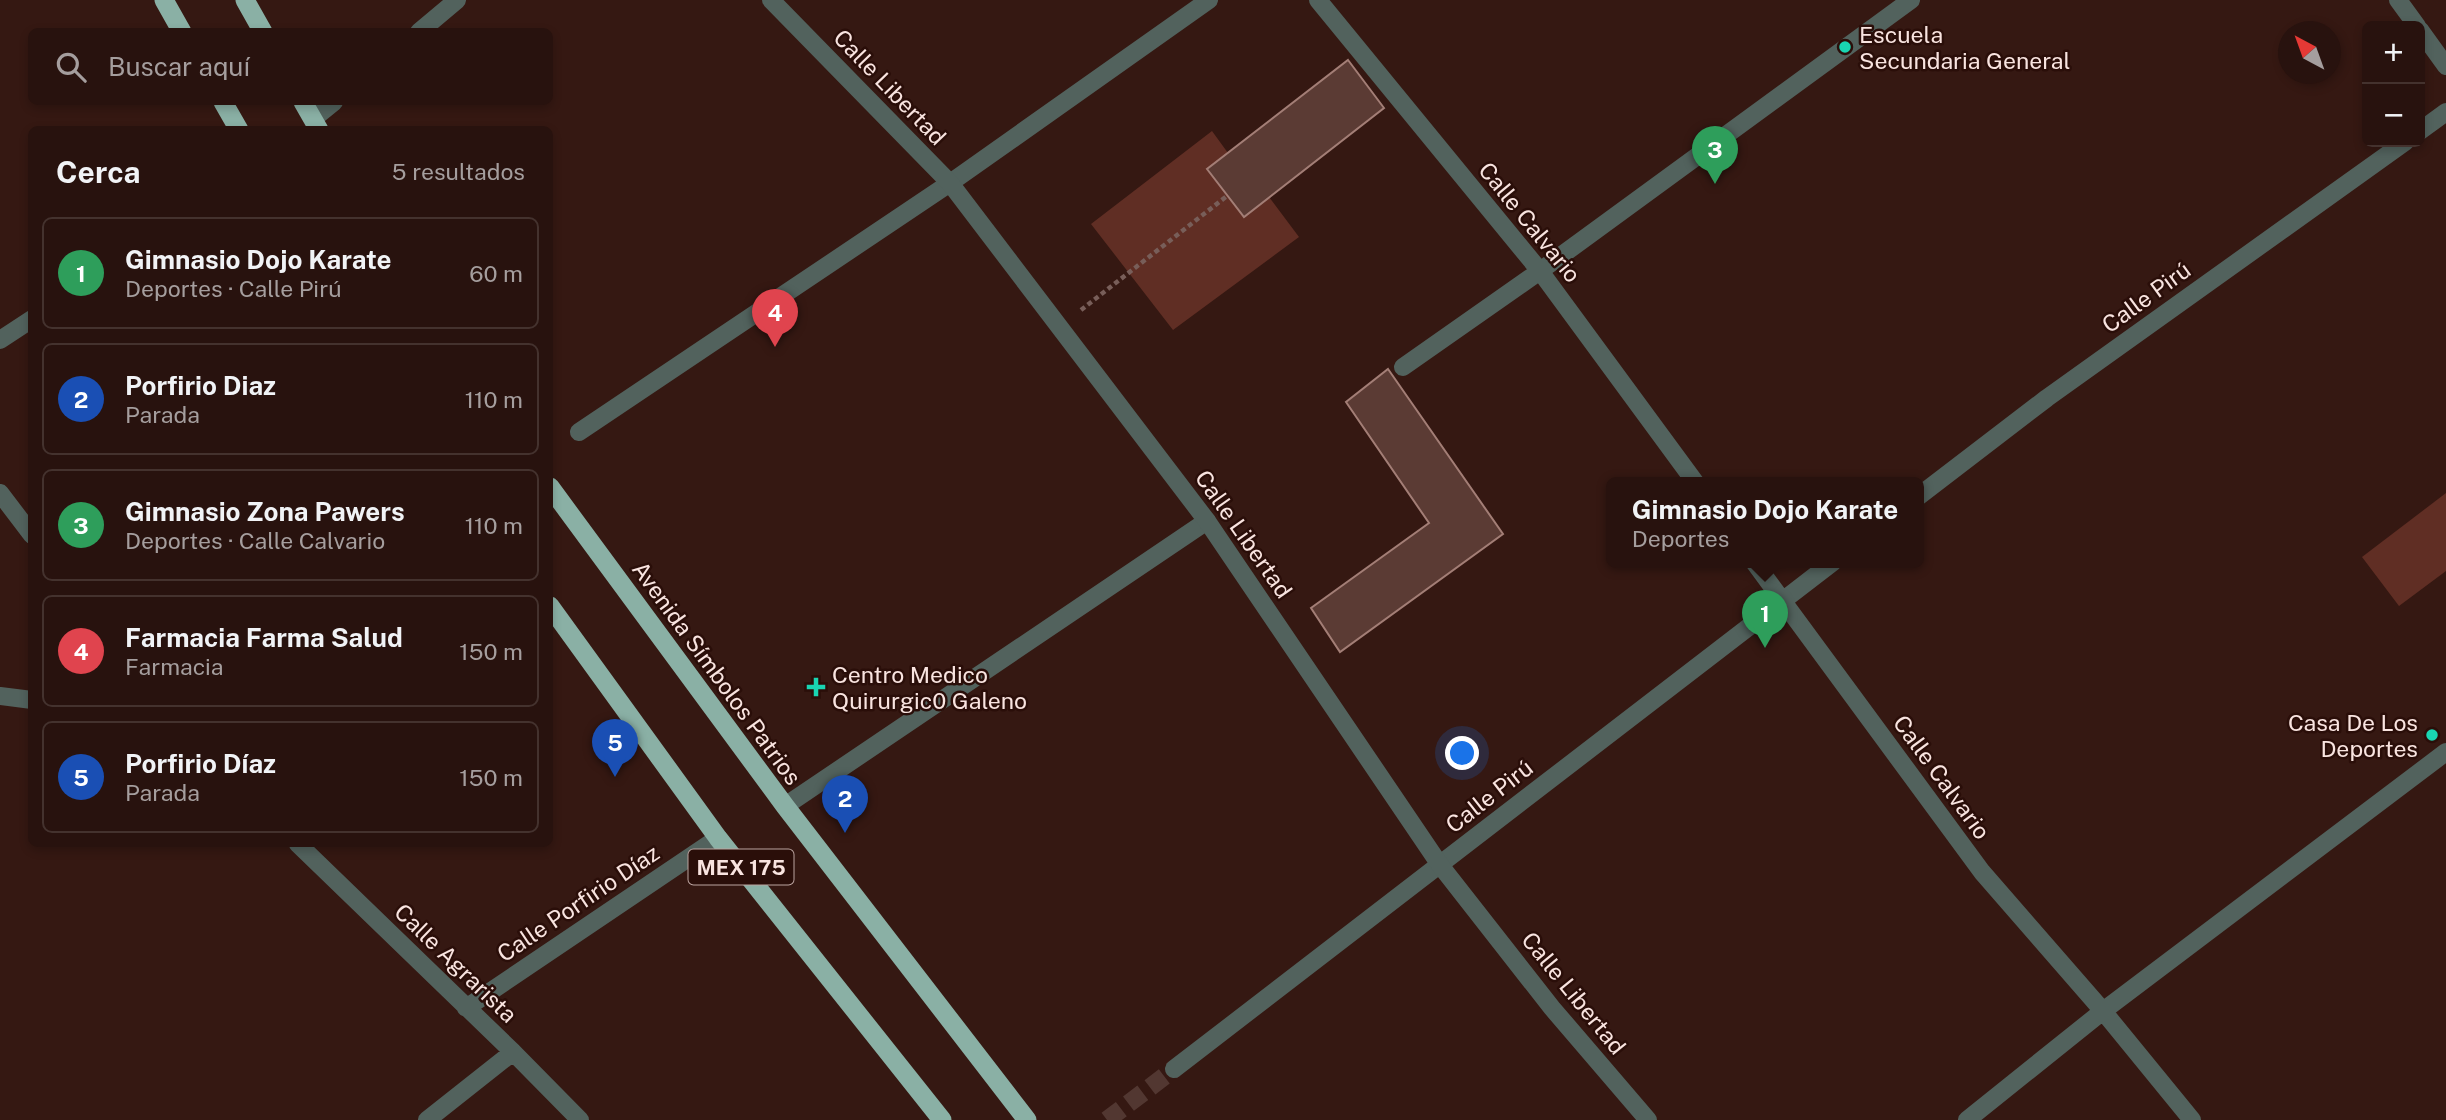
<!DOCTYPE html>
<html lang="es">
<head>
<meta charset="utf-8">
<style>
  body { margin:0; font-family:"Public Sans",sans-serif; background:#301b17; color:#f1f3f6 }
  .controls { position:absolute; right:21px; top:21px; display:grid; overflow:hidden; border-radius:10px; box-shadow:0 4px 10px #0003 }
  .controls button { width:63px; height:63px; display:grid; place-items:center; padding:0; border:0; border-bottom:2px solid #44322e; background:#28120e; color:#f1f3f6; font:35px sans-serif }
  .compass { position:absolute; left:2278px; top:21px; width:63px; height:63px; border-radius:50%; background:#28120e; box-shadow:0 4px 10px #0003; rotate:319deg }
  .you { position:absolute; left:1463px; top:754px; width:24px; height:24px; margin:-18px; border:5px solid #fff; border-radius:50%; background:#1a73e8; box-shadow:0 0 0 10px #1a73e833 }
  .badge { display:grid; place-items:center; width:46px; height:46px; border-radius:50%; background:#19d5b2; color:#fff; font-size:23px; font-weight:700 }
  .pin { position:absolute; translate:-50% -58px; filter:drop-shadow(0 2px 4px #0008) }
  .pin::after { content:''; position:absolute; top:37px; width:24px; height:21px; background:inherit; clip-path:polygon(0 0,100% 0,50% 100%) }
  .popup { position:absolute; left:1606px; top:477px; width:318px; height:91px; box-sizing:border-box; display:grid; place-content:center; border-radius:10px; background:#28120e; filter:drop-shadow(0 2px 5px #0005); font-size:23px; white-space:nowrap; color:#a59e9e }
  .popup b { font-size:26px; color:#f1f3f6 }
  .popup::after { content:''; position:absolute; left:50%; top:100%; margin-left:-14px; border:14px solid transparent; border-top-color:#28120e }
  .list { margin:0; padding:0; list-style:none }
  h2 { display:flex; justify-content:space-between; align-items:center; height:91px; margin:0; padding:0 28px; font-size:30px }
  h2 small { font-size:23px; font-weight:400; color:#a59e9e }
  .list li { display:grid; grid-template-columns:46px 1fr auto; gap:21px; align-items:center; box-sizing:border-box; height:112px; margin:0 14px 14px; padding:0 14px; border:2px solid #44322e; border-radius:10px }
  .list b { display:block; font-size:26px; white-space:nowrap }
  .list p { margin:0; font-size:23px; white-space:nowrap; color:#a59e9e }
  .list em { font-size:23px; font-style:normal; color:#a59e9e }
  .icon { flex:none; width:38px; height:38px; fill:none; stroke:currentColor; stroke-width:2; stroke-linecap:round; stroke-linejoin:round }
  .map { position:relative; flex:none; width:2446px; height:1120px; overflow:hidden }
  .search { position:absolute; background:#28120e; box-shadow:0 4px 10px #0003; left:28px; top:28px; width:525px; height:77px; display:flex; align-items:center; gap:18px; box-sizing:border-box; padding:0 24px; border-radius:10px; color:#a59e9e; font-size:26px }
  .panel { position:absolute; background:#28120e; box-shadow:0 4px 10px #0003; left:28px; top:126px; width:525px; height:721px; border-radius:10px }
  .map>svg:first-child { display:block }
</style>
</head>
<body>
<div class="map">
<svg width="2446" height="1120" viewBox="0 0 2446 1120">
  <rect width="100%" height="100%" fill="#351812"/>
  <path fill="#602e24" d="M1212,131L1228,153L1207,169L1243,216L1269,197L1299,237L1173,330L1091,224Z
    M2446,493V571L2399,606L2362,557Z"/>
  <path fill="#5b3b34" stroke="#a37e76" stroke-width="2" d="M1348,60L1384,108L1244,217L1207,169Z
    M1388,369L1503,534L1340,652L1311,608L1429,523L1346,402Z"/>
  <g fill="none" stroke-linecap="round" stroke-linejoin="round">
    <path stroke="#523731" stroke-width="18" stroke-dasharray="18 9" stroke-linecap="butt" d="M1107,1120L1174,1069"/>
    <path stroke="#785e59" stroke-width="4.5" stroke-dasharray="5 3.5" stroke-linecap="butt" d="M1081,310L1227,196"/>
    <path stroke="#52625d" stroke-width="18" d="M1318,0L1540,271L1695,482
      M2398,0L2417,26
      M2420,30L2446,66
      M419,32L457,0
      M313,119L334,102
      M2420,131L2446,112
      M0,340L32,319
      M1403,367L1540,271L1911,0
      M579,432L950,183L1209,0
      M0,493L32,535
      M1919,496L2047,398L2405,142
      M1754,562L1982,872L2103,1011L2192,1120
      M0,696L32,700
      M785,806L1207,521
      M298,844L513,1052L580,1120
      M466,1008L718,838
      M1174,1069L1833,562
      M427,1120L513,1052
      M1967,1120L2103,1011L2446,752"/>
    <path stroke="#52625d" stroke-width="18" d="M771,0L950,183L1207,521L1440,865L1552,1008L1648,1120"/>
    <path stroke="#8ab0a5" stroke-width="19" d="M164,0L182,32
      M245,0L263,32
      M223,102L239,130
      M303,102L319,130
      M550,487L785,806L1027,1120
      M550,606L718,838L942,1120"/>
  </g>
  <g fill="#19d5b2" stroke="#2a0e09" stroke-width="2.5">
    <circle cx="1845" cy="47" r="7"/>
    <path d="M812.5 676.5h7v7h7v7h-7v7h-7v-7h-7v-7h7z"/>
    <circle cx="2432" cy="735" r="7"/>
  </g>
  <g text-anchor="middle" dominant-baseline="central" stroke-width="5" stroke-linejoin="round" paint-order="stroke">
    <rect fill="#2a0e09" stroke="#bba4a0" stroke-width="2" x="688.5" y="849.5" width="105" height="35" rx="5"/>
    <g font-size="21" font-weight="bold" fill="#f9e4e0">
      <text x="741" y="867">MEX 175</text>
    </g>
    <g font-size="23" fill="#f9e4e0" stroke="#2a0e09" text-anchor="start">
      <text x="1859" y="34">Escuela<tspan x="1859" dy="26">Secundaria General</tspan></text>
      <text x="832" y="674">Centro Medico<tspan x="832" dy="26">Quirurgic0 Galeno</tspan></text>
      <text x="2418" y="722" text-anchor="end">Casa De Los<tspan x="2418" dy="26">Deportes</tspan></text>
    </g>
    <g font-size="23" fill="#f9e4e0" stroke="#2a0e09">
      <text transform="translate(890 87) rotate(46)">Calle Libertad</text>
      <text transform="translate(1530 222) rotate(51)">Calle Calvario</text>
      <text transform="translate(2146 297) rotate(-36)">Calle Pirú</text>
      <text transform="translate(1244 534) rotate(55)">Calle Libertad</text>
      <text transform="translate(717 673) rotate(54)">Avenida Símbolos Patrios</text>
      <text transform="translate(1942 777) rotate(54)">Calle Calvario</text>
      <text transform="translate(1489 796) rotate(-38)">Calle Pirú</text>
      <text transform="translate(578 903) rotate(-34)">Calle Porfirio Díaz</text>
      <text transform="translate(456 963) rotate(44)">Calle Agrarista</text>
      <text transform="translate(1574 993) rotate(51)">Calle Libertad</text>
    </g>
  </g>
</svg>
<div class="controls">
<button>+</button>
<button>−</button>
</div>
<svg class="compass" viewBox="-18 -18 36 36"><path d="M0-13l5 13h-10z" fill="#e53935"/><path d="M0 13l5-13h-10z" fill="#a59e9e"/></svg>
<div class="you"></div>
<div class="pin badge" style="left:1765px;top:648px;background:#2e9e5b">1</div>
<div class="popup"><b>Gimnasio Dojo Karate</b>Deportes</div>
<div class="pin badge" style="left:845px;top:833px;background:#1a4fb4">2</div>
<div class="pin badge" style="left:1715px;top:184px;background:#2e9e5b">3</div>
<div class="pin badge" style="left:775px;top:347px;background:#e0444e">4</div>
<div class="pin badge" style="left:615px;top:777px;background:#1a4fb4">5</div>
<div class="search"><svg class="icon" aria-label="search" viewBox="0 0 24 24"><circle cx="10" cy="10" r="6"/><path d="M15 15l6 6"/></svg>Buscar aquí</div>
<section class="panel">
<h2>Cerca<small>5 resultados</small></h2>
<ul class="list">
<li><span class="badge" style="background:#2e9e5b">1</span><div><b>Gimnasio Dojo Karate</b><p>Deportes · Calle Pirú</p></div><em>60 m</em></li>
<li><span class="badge" style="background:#1a4fb4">2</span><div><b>Porfirio Diaz</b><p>Parada</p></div><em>110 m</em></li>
<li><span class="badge" style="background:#2e9e5b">3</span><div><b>Gimnasio Zona Pawers</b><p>Deportes · Calle Calvario</p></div><em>110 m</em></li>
<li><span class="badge" style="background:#e0444e">4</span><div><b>Farmacia Farma Salud</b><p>Farmacia</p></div><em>150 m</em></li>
<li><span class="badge" style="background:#1a4fb4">5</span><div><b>Porfirio Díaz</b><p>Parada</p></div><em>150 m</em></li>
</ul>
</section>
</div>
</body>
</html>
